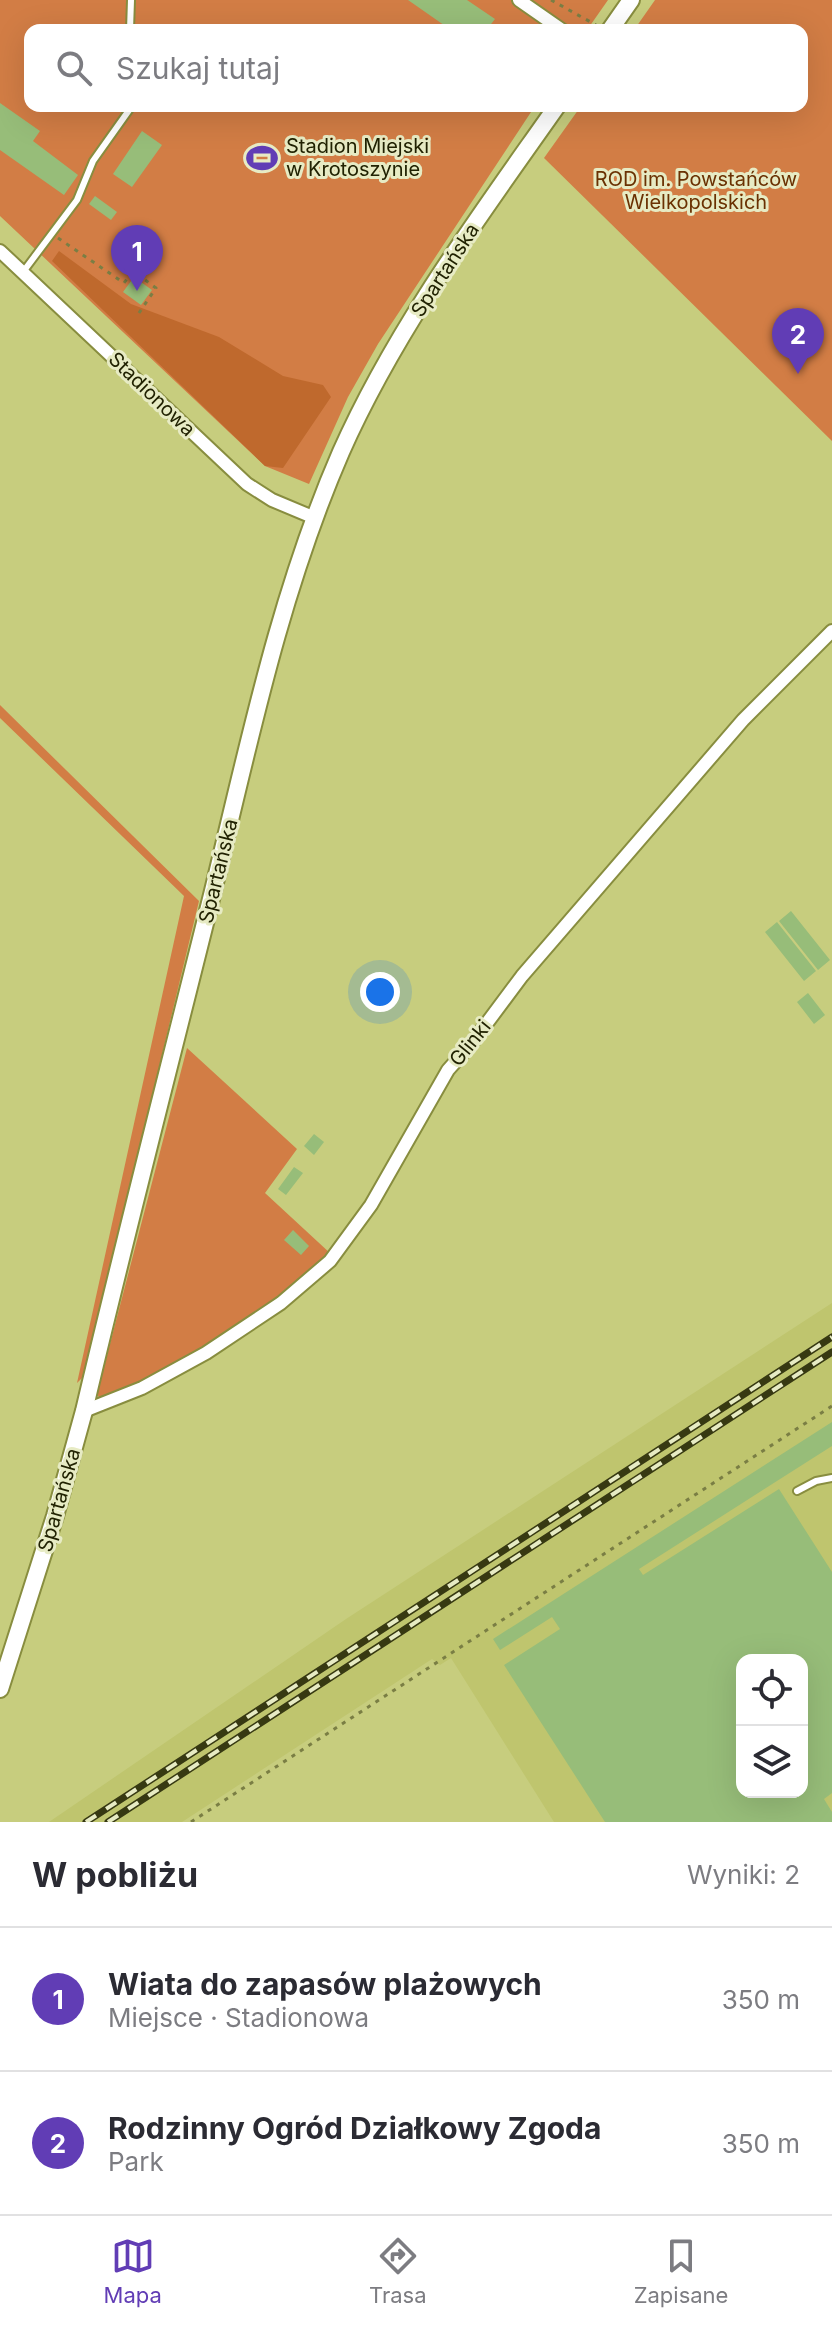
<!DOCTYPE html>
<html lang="pl">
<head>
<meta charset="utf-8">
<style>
  body { margin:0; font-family:Inter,sans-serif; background:#f2f2f3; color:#2b2b33 }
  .controls { position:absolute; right:24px; bottom:24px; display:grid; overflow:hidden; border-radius:16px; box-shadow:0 8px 32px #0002 }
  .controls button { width:72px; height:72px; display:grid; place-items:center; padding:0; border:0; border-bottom:2px solid #e1e1e2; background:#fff; color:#2b2b33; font:40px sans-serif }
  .you { position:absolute; left:380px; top:992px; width:28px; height:28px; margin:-20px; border:6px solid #fff; border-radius:50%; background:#1a73e8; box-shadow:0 0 0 12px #1a73e833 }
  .badge { display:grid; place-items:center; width:52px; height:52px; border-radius:50%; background:#613db5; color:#fff; font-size:26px; font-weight:700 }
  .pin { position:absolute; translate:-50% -66px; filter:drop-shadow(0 2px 4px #0008) }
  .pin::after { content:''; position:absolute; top:42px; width:28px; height:24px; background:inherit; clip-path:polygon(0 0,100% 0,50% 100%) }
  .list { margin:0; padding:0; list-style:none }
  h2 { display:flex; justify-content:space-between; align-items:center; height:104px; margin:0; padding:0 32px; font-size:34px }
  h2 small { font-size:26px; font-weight:400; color:#7c7c81 }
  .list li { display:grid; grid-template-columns:52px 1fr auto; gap:24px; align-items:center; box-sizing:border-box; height:144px; padding:0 32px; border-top:2px solid #e1e1e2 }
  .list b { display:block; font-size:30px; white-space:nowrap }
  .list p { margin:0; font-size:26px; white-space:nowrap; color:#7c7c81 }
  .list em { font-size:26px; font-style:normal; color:#7c7c81 }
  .icon { flex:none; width:44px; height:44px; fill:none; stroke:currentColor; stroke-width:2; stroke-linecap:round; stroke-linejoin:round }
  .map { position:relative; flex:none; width:832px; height:1822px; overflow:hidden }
  .search { position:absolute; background:#fff; box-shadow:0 8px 32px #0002; left:24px; right:24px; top:24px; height:88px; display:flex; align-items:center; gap:20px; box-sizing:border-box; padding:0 28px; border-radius:16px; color:#7c7c81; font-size:30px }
  .sheet { height:392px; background:#fff }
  nav { display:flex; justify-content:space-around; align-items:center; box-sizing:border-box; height:112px; border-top:2px solid #e1e1e2; background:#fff; font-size:22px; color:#7c7c81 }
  nav a { display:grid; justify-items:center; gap:4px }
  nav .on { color:#613db5 }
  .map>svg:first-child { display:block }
</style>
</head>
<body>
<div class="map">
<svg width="832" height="1822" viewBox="0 0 832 1822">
  <rect width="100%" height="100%" fill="#c7cd7e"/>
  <path fill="#bfc56e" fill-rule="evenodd" d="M832,1303V1822H554L451,1658L440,1665L432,1659L182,1822H49L346,1619ZM742,1660H802V1792H742Z"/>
  <path fill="#d27d45" d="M0,0H608L587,30H30V106H535L378,344L348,397L309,484L265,466L0,216Z
    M655,0H832V441L544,158L581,106H802V30H634Z
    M0,705L199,901L85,1375L77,1383L184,896L0,718Z
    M187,1048L297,1149L265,1193L331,1254L297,1285L235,1329L149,1381L100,1399L97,1394Z"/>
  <path fill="#bf692d" d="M59,251L131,304L219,337L283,376L323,385L331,397L283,468L265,466L52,261Z"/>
  <path fill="#97bd79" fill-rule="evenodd" d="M408,0H467L495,19L488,28L482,24L478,30H451Z
    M0,103L40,131L33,141L78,175L64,195L0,150Z
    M142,131L162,145L132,187L113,174Z
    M95,196L117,212L111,220L89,204Z
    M134,277L152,290L141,305L123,292Z
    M791,911L830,960L818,970L779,921Z
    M777,922L816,971L804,981L765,932Z
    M808,993L825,1015L814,1024L797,1002Z
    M314,1134L324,1142L314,1155L304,1146Z
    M294,1167L303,1173L286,1195L278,1189Z
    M293,1230L309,1246L301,1255L284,1240Z
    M832,1422V1446L639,1569L643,1575L779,1489L832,1572V1793L824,1799L832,1812V1822H605L504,1665L560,1629L552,1617L500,1650L493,1639ZM742,1660H802V1792H742Z"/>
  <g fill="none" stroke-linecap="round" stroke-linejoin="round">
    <defs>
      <path id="lane" d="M130,30L131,0
        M23,272L77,200L93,161L132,106
        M797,1491L816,1481L832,1478"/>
      <path id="street" d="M519,0L562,30
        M0,251L247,484L272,500L315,518
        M84,1411L142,1388L206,1353L281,1303L330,1261L371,1205L448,1070L472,1043L522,976L743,720L832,631"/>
      <path id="secondary" d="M610,30L631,0
        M0,1689L55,1516L84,1411C125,1237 170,1064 213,891C249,743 280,592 341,452C396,328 479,217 557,106"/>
    </defs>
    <use href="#lane" stroke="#888d3f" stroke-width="10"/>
    <use href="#street" stroke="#888d3f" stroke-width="16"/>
    <use href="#secondary" stroke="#888d3f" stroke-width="20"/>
    <path stroke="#7a7e44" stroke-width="3" stroke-dasharray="4 6" stroke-linecap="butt" d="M551,0L596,25
      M58,238L124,283L133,271L156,288L139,313
      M191,1822L832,1406"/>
    <use href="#lane" stroke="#fff" stroke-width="6"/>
    <use href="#street" stroke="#fff" stroke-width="12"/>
    <use href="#secondary" stroke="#fff" stroke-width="16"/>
    <defs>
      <path id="rail" d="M86,1822L832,1337
        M108,1822L832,1352"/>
    </defs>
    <use href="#rail" stroke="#373912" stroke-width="7"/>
    <use href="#rail" stroke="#e7ebc4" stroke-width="4" stroke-dasharray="12" stroke-linecap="butt"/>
  </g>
  <defs>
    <symbol id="stadium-bare" viewBox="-9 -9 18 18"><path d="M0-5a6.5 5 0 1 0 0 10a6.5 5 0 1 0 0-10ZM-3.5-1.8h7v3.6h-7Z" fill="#613db5" stroke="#e7ebc4" stroke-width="2.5" paint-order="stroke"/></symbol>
  </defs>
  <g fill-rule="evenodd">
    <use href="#stadium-bare" x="240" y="136" width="44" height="44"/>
  </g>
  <g text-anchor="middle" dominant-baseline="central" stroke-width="6" stroke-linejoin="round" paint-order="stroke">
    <g font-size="20" fill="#212202" stroke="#e7ebc4" text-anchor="start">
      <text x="286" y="146">Stadion Miejski<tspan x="286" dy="23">w Krotoszynie</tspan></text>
    </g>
    <g font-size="20" fill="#6a3102" stroke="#e7ebc4">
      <text x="696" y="179">ROD im. Powstańców<tspan x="696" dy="23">Wielkopolskich</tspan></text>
    </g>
    <g font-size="20" fill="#212202" stroke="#e7ebc4">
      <text transform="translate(445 270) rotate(-57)">Spartańska</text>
      <text transform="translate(152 394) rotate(44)">Stadionowa</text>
      <text transform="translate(218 871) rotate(-76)">Spartańska</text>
      <text transform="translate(470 1043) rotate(-51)">Glinki</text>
      <text transform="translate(59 1500) rotate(-74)">Spartańska</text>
    </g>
  </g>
</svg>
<div class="controls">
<button><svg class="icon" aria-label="locate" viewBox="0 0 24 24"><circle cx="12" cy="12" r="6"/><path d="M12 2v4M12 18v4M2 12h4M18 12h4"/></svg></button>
<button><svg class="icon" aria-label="layers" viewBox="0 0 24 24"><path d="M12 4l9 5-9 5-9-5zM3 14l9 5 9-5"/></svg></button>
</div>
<div class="you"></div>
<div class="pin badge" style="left:137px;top:291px">1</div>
<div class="pin badge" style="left:798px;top:374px">2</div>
<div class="search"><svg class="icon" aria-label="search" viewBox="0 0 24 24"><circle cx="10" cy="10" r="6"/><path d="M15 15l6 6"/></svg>Szukaj tutaj</div>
</div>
<section class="sheet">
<h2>W pobliżu<small>Wyniki: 2</small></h2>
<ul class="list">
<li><span class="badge">1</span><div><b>Wiata do zapasów plażowych</b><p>Miejsce · Stadionowa</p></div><em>350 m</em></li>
<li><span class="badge">2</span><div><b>Rodzinny Ogród Działkowy Zgoda</b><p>Park</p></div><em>350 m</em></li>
</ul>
</section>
<nav>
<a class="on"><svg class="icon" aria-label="map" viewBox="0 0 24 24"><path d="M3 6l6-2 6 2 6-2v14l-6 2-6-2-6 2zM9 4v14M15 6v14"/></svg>Mapa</a>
<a><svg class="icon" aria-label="directions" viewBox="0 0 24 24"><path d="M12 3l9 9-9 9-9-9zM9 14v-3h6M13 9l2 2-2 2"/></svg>Trasa</a>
<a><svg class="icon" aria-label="saved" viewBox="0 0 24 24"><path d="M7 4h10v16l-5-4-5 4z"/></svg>Zapisane</a>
</nav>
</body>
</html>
